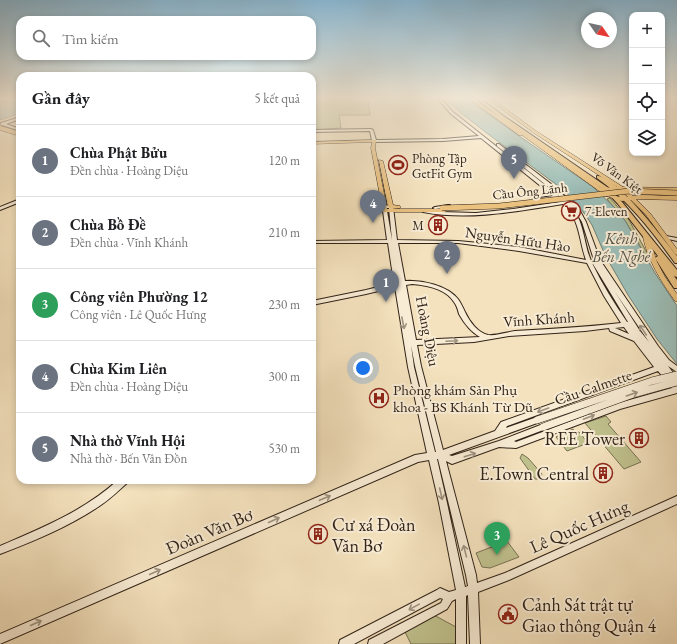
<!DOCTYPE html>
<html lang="vi">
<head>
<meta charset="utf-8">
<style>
  body { margin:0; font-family:"EB Garamond",serif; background:#f2f2f2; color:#202124 }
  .controls { position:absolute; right:12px; top:12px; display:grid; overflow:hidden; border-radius:8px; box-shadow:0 2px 6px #0003 }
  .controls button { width:36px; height:36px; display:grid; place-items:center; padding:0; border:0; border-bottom:1px solid #e0e0e0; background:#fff; color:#202124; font:20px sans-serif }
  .compass { position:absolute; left:581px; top:12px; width:36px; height:36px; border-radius:50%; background:#fff; box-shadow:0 2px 6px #0003; rotate:124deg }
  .you { position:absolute; left:363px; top:368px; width:14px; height:14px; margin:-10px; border:3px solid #fff; border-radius:50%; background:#1a73e8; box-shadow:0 0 0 6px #1a73e833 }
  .badge { display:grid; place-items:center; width:26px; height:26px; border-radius:50%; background:#d93025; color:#fff; font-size:13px; font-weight:700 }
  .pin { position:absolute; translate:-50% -33px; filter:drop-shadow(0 1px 2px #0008) }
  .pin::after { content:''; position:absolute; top:21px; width:14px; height:12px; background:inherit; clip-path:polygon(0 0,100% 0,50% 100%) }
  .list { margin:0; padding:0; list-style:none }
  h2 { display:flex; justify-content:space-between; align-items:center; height:52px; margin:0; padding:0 16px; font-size:17px }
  h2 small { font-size:13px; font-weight:400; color:#757577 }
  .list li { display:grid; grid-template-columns:26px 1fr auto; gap:12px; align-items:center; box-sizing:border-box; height:72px; padding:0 16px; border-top:1px solid #e0e0e0 }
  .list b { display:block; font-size:15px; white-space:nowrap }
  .list p { margin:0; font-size:13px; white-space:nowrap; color:#757577 }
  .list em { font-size:13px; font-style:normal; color:#757577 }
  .icon { flex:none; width:22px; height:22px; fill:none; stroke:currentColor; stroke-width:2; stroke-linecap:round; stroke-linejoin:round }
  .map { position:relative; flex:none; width:677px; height:644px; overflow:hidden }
  .search { position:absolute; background:#fff; box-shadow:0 2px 6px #0003; left:16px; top:16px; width:300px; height:44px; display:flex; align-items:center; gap:10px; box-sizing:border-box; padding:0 14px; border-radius:12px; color:#757577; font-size:15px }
  .panel { position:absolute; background:#fff; box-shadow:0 2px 6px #0003; left:16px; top:72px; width:300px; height:412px; border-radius:12px }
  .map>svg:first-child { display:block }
</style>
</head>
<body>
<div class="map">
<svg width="677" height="644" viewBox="0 0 677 644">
  <rect width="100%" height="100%" fill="#f4e2be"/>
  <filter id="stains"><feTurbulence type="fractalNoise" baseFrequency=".005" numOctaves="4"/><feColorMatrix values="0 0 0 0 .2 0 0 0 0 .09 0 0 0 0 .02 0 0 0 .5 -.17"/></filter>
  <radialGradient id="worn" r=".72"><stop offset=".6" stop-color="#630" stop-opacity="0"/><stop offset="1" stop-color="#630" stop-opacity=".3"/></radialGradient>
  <path fill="#c0c28e" stroke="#787253" d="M312,99H368L370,115H339L341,128L312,130Z
    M610,198L629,220L651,260H648L626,222L607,199Z
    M606,416L611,422L608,424L641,462L624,469L585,423Z
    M573,429L576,433L579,432L588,443L567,451L556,437Z
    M522,454L528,458L542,474L540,479H535L520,458Z
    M507,541L519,557L490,568L482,567L476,553Z
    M432,614L456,627L457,644H411L404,630Z"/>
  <path fill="#9cbdb6" stroke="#717f77" d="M8,99H20V113L0,120V101Z
    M446,99H470L477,106L522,138L593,187L616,209L626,222L655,273L677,306V364L657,339L628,295L605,255L592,225L584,213L565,191L488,134L461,113Z"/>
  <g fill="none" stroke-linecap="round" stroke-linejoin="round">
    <defs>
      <path id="secondary" d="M438,99H441L453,112L564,200L551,189L497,146V144H499L555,187L569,200V202H566C586,218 582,242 592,263C602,284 614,303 627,322H628L593,264L594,260L582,222L576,212L578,211H580L586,222L600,260L658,346L669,360L677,366V372L668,366L677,378V382L676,383L677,384V393L620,409L516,448L499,447L452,464L446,461L476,575L477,583L505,573L677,496V504L509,580L478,592L480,644H470L468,595L466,596V644H456V599L452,601L447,609L383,644H368L369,640L441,603L443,599L440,598L354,644H339L340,640L437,590L440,588L449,592L456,590L439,503L429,460L418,462L0,644V634L415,455L427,453L408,367L395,287L366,294L312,305V301L366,290L394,283L388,243H312V241L387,240L383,211L385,210L387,211L392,240L389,208H385L383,207C385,205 391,205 393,207L397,240L458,241L519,247L586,260C579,241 580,218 563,204C518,211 469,221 423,212V211L425,210L441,212L476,213L513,209L560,202L556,198L533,201V199L553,196L481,138L443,141L374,142L372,141L370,131L312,132V130L371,129L373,130L376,140L443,139L479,136L451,114ZM398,243H458L519,251L587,263L604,296L621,323C586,327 551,329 515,331C508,332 495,336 488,335C478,333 469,321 465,312C463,308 461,303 458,299C447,285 422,280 405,281ZM412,284C426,285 446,289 454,302C457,306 458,310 459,314C464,323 471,332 480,337L416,340L406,285ZM615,292L649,342L640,331ZM624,327L629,334L615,328ZM609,328L610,331L634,341L654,367L501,422L495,431L443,450L421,366L417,345L474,342L509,336L585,331ZM411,345L415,366L436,452H435L414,367ZM658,371L672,388L619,403L516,442L514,441L546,429L547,427L546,425L543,424L499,441L452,456L449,455L540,422L541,420L540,418L537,417L506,428L507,426ZM437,459H438L466,575L468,586L465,587L447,503Z
        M20,117V119L6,124L20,129V131L2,125L0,126L1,123Z
        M20,199V202L0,210V207Z
        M448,205H450V207L435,209L433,208L435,207Z
        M664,236H666L677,238V241L664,238Z
        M118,480H128L127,483C118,491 109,500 98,507C68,527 34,541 0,554V546C42,528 84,511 118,480Z"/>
      <path id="primary" d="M470,99H474L515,128V126H517L520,129L602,188L617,187L534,133L488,99H492L536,131L623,187L677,188V192L626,190L633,196L642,195L677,196V200L636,199L650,213L677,249V255L675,254L646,215L631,200L622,201L606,196L522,135H519ZM621,190L628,197C620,198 612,196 606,191Z
        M376,140L375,148L387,209H443L446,211L445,212H383L371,148L372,142L312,144V142Z
        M379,160L383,161L393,205L400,206V208L391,209L388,207Z
        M646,235L649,237L657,262L665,277L677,294V301H675C661,281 648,261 643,237Z"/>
      <path id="highway" d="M477,99H481L505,117L610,189L622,202L677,270V277L674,276L677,280V288H674L655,258L658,256L618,204L606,191L501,119Z
        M597,176C615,174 665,241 677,256V263H675C652,231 629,201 597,178Z"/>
    </defs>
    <use href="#secondary" stroke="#312318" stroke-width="2"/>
    <use href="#primary" stroke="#312318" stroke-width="1"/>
    <use href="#highway" stroke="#312318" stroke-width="2"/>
    <use href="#secondary" fill="#f8ecd5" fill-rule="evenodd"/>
    <use href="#primary" fill="#eac17f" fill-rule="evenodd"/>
    <use href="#highway" fill="#eac17f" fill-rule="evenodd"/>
    <defs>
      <path id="secondary-bridge" d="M537,420L652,381L677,375
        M543,427L636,393L677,382"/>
      <path id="primary-bridge-far1" d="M0,128L20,134"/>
      <path id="primary-bridge" d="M442,208L499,206L629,191L677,193"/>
    </defs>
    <use href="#secondary-bridge" stroke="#312318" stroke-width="8" stroke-linecap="butt"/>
    <use href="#primary-bridge-far1" stroke="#312318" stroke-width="5" stroke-linecap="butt"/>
    <use href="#primary-bridge" stroke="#312318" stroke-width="6" stroke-linecap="butt"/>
    <use href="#secondary-bridge" stroke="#f8ecd5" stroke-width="7"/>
    <use href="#primary-bridge-far1" stroke="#eac17f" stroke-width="4"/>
    <use href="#primary-bridge" stroke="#eac17f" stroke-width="5"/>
  </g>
  <defs><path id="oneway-shaft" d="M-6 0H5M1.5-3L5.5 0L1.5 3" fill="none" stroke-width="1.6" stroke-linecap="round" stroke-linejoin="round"/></defs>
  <g stroke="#9e9280">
    <use href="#oneway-shaft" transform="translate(403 323) rotate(79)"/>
    <use href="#oneway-shaft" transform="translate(643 330) rotate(-124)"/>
    <use href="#oneway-shaft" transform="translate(452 341) rotate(-3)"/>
    <use href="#oneway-shaft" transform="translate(632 394) rotate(-19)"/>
    <use href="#oneway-shaft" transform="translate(543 410) rotate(160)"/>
    <use href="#oneway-shaft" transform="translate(589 417) rotate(-21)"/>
    <use href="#oneway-shaft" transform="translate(470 455) rotate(-18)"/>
    <use href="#oneway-shaft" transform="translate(441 494) rotate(77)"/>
    <use href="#oneway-shaft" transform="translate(325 498) rotate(-23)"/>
    <use href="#oneway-shaft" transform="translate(274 520) rotate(-24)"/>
    <use href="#oneway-shaft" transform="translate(465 551) rotate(-104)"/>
    <use href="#oneway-shaft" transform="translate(155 572) rotate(-24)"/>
    <use href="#oneway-shaft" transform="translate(414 607) rotate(151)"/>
    <use href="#oneway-shaft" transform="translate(36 623) rotate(-24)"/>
  </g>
  <linearGradient id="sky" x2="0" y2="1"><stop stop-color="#89b8d4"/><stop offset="0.52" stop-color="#faf2e2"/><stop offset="1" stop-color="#faf2e2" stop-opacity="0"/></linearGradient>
  <rect width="677" height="189" fill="url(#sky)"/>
  <defs>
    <symbol id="stadium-ring" viewBox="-11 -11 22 22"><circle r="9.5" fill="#f8ecd5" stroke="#8f2418" stroke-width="1.5"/><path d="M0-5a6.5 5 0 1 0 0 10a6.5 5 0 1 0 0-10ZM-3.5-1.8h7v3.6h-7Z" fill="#8f2418"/></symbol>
    <symbol id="supermarket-ring" viewBox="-11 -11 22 22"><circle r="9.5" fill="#f8ecd5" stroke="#8f2418" stroke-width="1.5"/><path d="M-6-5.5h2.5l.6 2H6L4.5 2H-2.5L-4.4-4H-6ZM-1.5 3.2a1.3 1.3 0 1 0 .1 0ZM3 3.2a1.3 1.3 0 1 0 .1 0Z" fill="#8f2418"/></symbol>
    <symbol id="building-ring" viewBox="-11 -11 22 22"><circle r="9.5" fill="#f8ecd5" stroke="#8f2418" stroke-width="1.5"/><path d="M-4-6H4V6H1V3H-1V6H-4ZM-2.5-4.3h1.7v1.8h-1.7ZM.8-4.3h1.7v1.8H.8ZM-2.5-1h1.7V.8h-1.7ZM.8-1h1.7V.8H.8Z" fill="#8f2418"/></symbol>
    <symbol id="hospital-ring" viewBox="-11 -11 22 22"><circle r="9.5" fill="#f8ecd5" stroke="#8f2418" stroke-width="1.5"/><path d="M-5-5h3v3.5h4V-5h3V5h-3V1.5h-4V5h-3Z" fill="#8f2418"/></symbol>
    <symbol id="civic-ring" viewBox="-11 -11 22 22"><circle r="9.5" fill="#f8ecd5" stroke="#8f2418" stroke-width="1.5"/><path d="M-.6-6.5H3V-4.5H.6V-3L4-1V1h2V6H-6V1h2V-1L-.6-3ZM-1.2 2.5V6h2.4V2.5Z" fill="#8f2418"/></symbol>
  </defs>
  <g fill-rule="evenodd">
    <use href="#stadium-ring" x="387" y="154" width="22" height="22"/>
    <use href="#supermarket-ring" x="560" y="200" width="22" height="22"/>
    <use href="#building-ring" x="427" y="214" width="22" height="22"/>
    <use href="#hospital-ring" x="368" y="387" width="22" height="22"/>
    <use href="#building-ring" x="628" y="427" width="22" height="22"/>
    <use href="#building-ring" x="592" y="462" width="22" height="22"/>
    <use href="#building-ring" x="307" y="523" width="22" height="22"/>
    <use href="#civic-ring" x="497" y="603" width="22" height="22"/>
  </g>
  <g text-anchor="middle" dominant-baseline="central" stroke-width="4" stroke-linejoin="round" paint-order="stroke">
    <g font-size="13" fill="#312318" stroke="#f8ecd5" text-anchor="start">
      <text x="412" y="158">Phòng Tập<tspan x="412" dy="15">GetFit Gym</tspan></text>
      <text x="585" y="211">7-Eleven</text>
      <text x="424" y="225" text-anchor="end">M</text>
    </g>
    <g font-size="13" fill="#312318" stroke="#f8ecd5">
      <text transform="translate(617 173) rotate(36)">Võ Văn Kiệt</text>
      <text transform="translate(530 191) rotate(-6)">Cầu Ông Lãnh</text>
    </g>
    <g font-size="15" fill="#312318" stroke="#f8ecd5">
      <text transform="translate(518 239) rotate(8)">Nguyễn Hữu Hào</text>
      <text transform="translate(539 319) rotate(-4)">Vĩnh Khánh</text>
      <text transform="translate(428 331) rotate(79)">Hoàng Diệu</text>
      <text transform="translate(593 387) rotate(-19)">Cầu Calmette</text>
    </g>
    <g font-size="15" fill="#312318" stroke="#f8ecd5" text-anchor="start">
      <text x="393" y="389">Phòng khám Sản Phụ<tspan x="393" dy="17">khoa - BS Khánh Từ Dũ</tspan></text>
    </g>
    <g font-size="16" font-style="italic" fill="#515147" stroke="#f8ecd5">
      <text x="621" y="238">Kênh<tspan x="621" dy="18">Bến Nghé</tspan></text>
    </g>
    <g font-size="18" fill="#312318" stroke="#f8ecd5" text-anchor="end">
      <text x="625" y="438">REE Tower</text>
      <text x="589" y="473">E.Town Central</text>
      <text x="332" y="524" text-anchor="start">Cư xá Đoàn<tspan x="332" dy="21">Văn Bơ</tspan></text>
      <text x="522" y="604" text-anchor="start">Cảnh Sát trật tự<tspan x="522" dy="21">Giao thông Quận 4</tspan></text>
    </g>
    <g font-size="18" fill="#312318" stroke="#f8ecd5">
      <text transform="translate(579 526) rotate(-24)">Lê Quốc Hưng</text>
      <text transform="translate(209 531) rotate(-23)">Đoàn Văn Bơ</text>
    </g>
  </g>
  <rect width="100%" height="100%" filter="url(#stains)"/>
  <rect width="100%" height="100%" fill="url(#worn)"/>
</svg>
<div class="controls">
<button>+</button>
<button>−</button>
<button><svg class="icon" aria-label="locate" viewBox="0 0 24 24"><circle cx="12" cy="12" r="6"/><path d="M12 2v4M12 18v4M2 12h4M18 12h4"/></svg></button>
<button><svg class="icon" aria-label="layers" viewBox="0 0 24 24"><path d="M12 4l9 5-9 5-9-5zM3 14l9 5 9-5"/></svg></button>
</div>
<svg class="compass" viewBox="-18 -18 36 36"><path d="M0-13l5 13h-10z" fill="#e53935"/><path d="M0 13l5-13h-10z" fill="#757577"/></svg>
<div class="you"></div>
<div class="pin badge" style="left:386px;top:302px;background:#6b7280">1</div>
<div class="pin badge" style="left:447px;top:274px;background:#6b7280">2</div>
<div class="pin badge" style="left:497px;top:555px;background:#2e9e5b">3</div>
<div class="pin badge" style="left:373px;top:223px;background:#6b7280">4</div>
<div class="pin badge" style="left:514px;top:179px;background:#6b7280">5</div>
<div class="search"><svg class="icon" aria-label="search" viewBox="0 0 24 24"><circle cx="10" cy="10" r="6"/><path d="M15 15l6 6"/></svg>Tìm kiếm</div>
<section class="panel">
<h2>Gần đây<small>5 kết quả</small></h2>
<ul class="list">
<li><span class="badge" style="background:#6b7280">1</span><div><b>Chùa Phật Bửu</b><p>Đền chùa · Hoàng Diệu</p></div><em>120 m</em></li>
<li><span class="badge" style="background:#6b7280">2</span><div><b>Chùa Bồ Đề</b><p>Đền chùa · Vĩnh Khánh</p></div><em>210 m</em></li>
<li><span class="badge" style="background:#2e9e5b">3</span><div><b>Công viên Phường 12</b><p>Công viên · Lê Quốc Hưng</p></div><em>230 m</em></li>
<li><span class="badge" style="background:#6b7280">4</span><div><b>Chùa Kim Liên</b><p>Đền chùa · Hoàng Diệu</p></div><em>300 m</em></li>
<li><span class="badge" style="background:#6b7280">5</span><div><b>Nhà thờ Vĩnh Hội</b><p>Nhà thờ · Bến Vân Đồn</p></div><em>530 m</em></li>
</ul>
</section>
</div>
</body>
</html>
